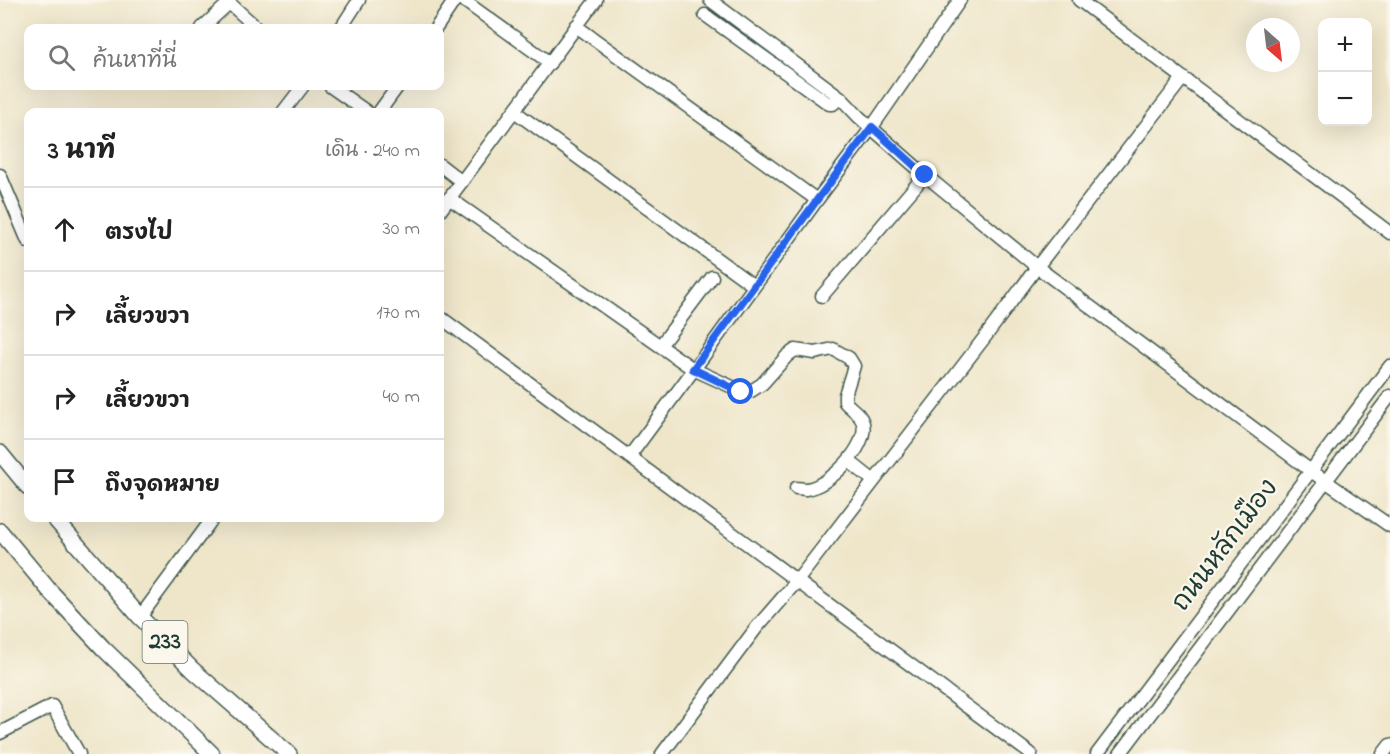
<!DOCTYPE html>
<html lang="th">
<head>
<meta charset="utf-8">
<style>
  body { margin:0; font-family:"Indie Flower","Playpen Sans Thai",sans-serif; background:#f2f2f2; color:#222 }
  .controls { position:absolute; right:18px; top:18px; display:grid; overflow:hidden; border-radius:12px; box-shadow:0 6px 24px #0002 }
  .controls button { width:54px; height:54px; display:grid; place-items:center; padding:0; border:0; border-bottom:2px solid #e0e0e0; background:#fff; color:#222; font:30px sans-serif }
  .compass { position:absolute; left:1246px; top:18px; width:54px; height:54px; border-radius:50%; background:#fff; box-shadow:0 6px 24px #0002; rotate:152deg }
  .stop { position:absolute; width:18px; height:18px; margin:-14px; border:4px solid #2563eb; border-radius:50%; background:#fff }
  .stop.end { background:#2563eb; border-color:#fff; box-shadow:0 2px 6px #0008 }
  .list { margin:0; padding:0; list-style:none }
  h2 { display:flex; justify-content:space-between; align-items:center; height:78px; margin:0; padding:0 24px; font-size:26px }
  h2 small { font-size:20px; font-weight:400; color:#767676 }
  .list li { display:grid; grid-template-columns:39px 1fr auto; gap:18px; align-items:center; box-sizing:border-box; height:84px; padding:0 24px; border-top:2px solid #e0e0e0 }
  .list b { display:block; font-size:22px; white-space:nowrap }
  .list em { font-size:20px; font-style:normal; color:#767676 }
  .icon { flex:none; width:33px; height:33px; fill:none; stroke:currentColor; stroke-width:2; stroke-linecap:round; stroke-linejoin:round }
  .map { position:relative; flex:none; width:1390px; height:754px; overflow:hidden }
  .search { position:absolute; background:#fff; box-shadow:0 6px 24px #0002; left:24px; top:24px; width:420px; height:66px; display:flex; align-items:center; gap:15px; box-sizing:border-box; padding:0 21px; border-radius:12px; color:#767676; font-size:22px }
  .panel { position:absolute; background:#fff; box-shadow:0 6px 24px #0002; left:24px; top:108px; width:420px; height:414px; border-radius:12px }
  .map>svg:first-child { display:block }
</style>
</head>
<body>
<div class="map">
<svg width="1390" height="754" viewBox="0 0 1390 754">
  <rect width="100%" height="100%" fill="#fbf7ec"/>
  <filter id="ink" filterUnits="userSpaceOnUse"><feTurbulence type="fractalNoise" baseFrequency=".0167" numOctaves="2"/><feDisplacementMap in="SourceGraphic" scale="12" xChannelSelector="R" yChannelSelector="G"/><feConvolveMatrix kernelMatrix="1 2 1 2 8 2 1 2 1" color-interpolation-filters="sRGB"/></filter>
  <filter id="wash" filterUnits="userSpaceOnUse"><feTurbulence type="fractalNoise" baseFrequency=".008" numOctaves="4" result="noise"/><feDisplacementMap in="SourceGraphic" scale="24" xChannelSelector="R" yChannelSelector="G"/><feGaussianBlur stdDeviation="1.35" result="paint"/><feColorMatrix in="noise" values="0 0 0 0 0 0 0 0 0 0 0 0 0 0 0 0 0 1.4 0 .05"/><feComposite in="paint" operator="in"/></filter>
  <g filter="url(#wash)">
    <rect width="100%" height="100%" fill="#efe6ca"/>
  </g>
  <g filter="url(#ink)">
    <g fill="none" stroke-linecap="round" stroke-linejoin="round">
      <defs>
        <path id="minor" d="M226,0L257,28
          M463,0L550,63
          M710,0L840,97L859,117L925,175L1037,267L1311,471L1390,526
          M1079,0L1390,233
          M705,15L829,104H833L840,97
          M576,26L817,200
          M202,28L229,3
          M341,28L359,0
          M436,28L455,0
          M330,86L367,112
          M514,111L754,286
          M283,112L303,86
          M379,112L398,86
          M440,165L462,182
          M0,175L28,241
          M449,198L693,369L741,391H751L762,384L787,356L795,350L815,353L833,349L849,358L854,366L845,395V402C851,409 860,413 863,423C869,447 828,487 806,489C805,489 797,488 796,488
          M440,211L596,0
          M822,296L925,175
          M440,317L1031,754
          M660,346L712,277
          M629,457L700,361L817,200L872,127L960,0
          M849,461L874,481
          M140,617L213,518
          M0,733L52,706L79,754
          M662,754L757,627L797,581L985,337L1037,267L1183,78
          M1097,754L1390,366
          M1120,754L1390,396
          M1383,754L1390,745"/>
        <path id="major" d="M0,453L28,487
          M54,518L140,617L193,670L289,754
          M0,531L49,590L103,648L212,754"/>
      </defs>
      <use href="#minor" stroke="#3e564a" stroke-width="15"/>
      <use href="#major" stroke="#3e564a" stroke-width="18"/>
      <use href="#minor" stroke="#fff" stroke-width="12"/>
      <use href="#major" stroke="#fff" stroke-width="15"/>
    </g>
  </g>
  <g fill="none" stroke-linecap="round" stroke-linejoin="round" filter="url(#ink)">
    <path stroke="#2563eb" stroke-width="8" d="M741,392L693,369L817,200L872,127L925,175"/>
  </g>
  <g text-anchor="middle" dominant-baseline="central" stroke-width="4.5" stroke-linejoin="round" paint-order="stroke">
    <rect fill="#fbf7ec" stroke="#61756b" stroke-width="1.5" x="142.5" y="621" width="45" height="42" rx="4.5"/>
    <g font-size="24" font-weight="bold" fill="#1f3d34">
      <text x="165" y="642">233</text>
    </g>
    <g font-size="26" fill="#1f3d34" stroke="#fbf7ec">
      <text transform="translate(1226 546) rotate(-53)">ถนนหลักเมือง</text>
    </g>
  </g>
</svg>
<div class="controls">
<button>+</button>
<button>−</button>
</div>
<svg class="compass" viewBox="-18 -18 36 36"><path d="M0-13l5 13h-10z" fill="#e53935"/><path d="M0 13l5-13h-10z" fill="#767676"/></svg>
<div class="stop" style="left:741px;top:392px"></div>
<div class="stop end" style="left:925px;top:175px"></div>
<div class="search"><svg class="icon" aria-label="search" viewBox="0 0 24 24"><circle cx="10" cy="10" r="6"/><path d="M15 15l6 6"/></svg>ค้นหาที่นี่</div>
<section class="panel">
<h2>3 นาที<small>เดิน · 240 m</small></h2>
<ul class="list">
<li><svg class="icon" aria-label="ahead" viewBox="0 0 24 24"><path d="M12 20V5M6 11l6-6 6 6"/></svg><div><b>ตรงไป</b></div><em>30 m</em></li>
<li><svg class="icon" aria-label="right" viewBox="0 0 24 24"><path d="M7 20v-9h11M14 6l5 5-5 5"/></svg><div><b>เลี้ยวขวา</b></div><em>170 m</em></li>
<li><svg class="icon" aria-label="right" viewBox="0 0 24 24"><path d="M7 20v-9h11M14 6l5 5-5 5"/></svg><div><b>เลี้ยวขวา</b></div><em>40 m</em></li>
<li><svg class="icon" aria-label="arrive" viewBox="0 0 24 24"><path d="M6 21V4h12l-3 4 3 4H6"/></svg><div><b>ถึงจุดหมาย</b></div></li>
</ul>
</section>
</div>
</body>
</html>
